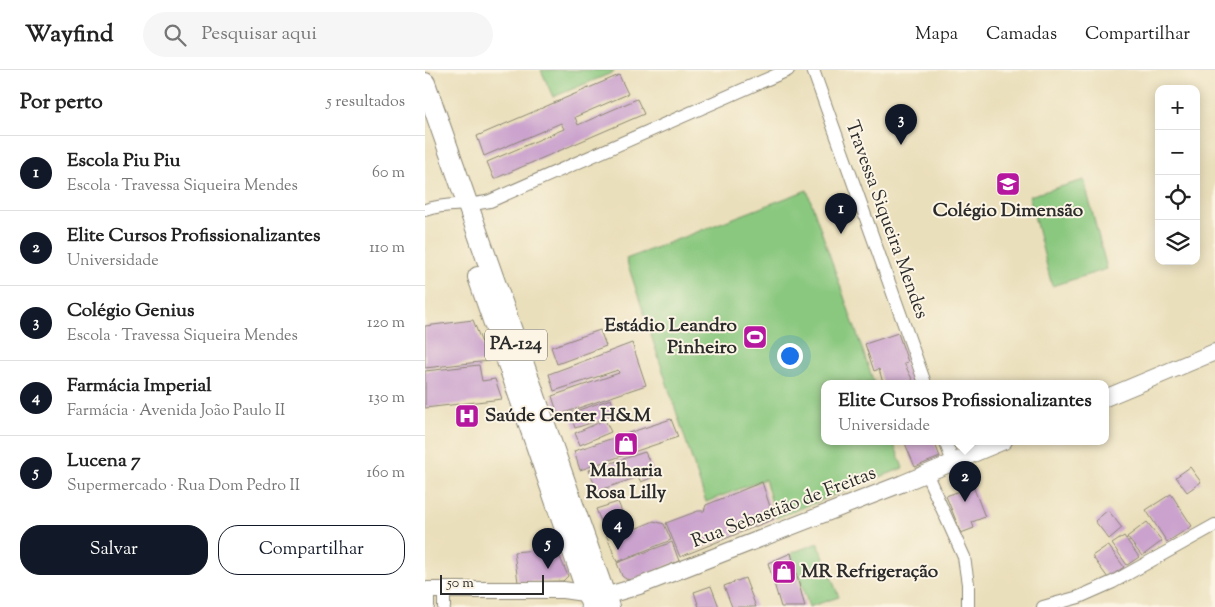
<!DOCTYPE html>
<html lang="pt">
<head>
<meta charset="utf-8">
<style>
  body { margin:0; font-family:"Sorts Mill Goudy",serif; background:#f6f6f6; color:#222 }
  .controls { position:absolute; right:15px; top:15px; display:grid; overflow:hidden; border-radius:10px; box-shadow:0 2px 12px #0003 }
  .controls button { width:45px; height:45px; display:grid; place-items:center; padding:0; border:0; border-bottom:1px solid #e0e0e0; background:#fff; color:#222; font:25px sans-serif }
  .scale { position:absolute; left:15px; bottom:12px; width:104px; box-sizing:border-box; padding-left:5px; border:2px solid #2b2b2b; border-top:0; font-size:14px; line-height:18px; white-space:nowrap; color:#2b2b2b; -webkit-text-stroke:4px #fcf5e5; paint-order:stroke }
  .you { position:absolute; left:364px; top:285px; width:18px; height:18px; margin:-12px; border:4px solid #fff; border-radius:50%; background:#1a73e8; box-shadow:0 0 0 8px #1a73e833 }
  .badge { display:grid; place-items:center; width:32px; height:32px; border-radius:50%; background:#111827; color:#fff; font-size:16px; font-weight:700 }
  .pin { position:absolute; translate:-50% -41px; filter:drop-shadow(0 1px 2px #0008) }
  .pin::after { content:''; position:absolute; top:26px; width:18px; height:15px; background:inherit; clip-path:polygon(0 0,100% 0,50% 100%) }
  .popup { position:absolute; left:396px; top:310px; width:288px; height:65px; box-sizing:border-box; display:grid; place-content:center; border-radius:10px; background:#fff; filter:drop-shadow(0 1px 4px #0005); font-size:16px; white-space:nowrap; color:#767676 }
  .popup b { font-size:19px; color:#222 }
  .popup::after { content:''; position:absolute; left:50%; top:100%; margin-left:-10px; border:10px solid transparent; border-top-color:#fff }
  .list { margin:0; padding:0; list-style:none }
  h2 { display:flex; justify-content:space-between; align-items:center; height:65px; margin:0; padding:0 20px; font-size:21px }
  h2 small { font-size:16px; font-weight:400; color:#767676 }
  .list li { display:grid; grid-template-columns:32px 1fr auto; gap:15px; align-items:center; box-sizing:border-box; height:75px; padding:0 20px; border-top:1px solid #e0e0e0 }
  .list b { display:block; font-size:19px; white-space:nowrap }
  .list p { margin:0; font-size:16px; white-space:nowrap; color:#767676 }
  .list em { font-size:16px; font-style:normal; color:#767676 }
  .actions { display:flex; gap:10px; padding:15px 20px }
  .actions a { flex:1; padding:11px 0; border:1px solid #111827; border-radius:20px; text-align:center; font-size:18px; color:#111827 }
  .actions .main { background:#111827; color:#fff }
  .icon { flex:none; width:28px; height:28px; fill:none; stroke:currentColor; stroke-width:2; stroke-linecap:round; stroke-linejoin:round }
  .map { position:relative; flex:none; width:790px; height:537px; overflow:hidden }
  header { display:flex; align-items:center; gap:30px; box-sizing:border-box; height:70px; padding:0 25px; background:#fff; border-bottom:1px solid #e0e0e0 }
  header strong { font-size:24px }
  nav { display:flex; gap:28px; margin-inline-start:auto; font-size:18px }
  .search { width:350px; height:45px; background:#f6f6f6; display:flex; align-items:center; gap:12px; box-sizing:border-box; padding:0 18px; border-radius:28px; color:#767676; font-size:19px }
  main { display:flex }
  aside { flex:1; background:#fff }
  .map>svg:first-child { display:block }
</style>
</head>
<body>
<header>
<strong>Wayfind</strong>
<div class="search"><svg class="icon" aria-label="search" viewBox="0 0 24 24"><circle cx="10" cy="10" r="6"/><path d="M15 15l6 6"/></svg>Pesquisar aqui</div>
<nav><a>Mapa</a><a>Camadas</a><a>Compartilhar</a></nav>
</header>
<main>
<aside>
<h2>Por perto<small>5 resultados</small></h2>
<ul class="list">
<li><span class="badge">1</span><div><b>Escola Piu Piu</b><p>Escola · Travessa Siqueira Mendes</p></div><em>60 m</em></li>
<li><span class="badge">2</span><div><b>Elite Cursos Profissionalizantes</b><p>Universidade</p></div><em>110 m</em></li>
<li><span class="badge">3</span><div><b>Colégio Genius</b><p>Escola · Travessa Siqueira Mendes</p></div><em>120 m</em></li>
<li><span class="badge">4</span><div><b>Farmácia Imperial</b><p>Farmácia · Avenida João Paulo II</p></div><em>130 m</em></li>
<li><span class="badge">5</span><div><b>Lucena 7</b><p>Supermercado · Rua Dom Pedro II</p></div><em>160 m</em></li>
</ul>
<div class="actions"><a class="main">Salvar</a><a>Compartilhar</a></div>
</aside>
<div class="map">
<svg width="790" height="537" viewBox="0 0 790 537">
  <rect width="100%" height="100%" fill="#fcf5e5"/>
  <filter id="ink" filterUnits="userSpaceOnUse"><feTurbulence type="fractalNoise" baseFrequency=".02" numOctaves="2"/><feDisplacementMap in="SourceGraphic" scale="10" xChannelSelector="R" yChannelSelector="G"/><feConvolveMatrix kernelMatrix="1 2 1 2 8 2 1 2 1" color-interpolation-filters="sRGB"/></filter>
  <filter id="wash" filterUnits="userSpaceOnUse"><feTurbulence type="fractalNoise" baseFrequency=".0096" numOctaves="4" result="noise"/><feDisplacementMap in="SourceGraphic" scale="20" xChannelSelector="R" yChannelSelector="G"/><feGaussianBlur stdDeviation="1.12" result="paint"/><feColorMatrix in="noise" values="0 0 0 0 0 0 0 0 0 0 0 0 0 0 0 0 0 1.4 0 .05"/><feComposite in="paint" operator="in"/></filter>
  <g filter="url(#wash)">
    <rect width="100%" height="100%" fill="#eadfbb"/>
    <path fill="#8ac87f" stroke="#5a7a55" d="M116,0H188L189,2L128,27Z
      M659,110L682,199L627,216L604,126Z
      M382,120L449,313H400V371H468L478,398L351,448L340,409L281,432L201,189Z
      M393,473L414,527L384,537L366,483Z"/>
    <g id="blocks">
      <path fill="#caa2cd" d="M194,5L203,24L150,47L153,55L212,29L219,44L69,109L62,92L139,59L136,53L59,86L52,66Z
        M48,250L64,291L0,298V256Z
        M175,260L181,276L132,294L126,277Z
        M473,263L483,292L479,293L489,313H458L454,299L449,301L440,274Z
        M207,273L221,315L133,345L127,326L194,303L193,300L129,321L124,304Z
        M54,295L57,311L70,309L77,329L0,338V301Z
        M186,329L191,345L150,358L145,343Z
        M246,349L253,367L155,400L149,381Z
        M180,350L186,362L155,375L150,363Z
        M479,371H509L515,387L490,397Z
        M220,382L231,406L216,412L213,407L172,421L164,400Z
        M765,397L776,412L762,422L751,407Z
        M337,412L349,449L255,487L241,453L273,441H279L281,435Z
        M548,416L560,447L547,452L549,458L536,463L521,426Z
        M746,424L767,456L742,472L721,440Z
        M193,432L205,461L229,451L239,454L246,470L192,492L171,439Z
        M683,440L697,458L684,469L670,451Z
        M722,452L737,471L717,486L702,467Z
        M699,466L714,487L702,495L687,474Z
        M247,472L254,491L207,510L201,509L197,506L192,493Z
        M683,475L699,497L683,508L667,486Z
        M131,478L143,506L138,511L93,512L89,482Z
        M366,483L380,537H356L343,493Z
        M320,508L331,537H307L299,516Z
        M286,516L294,537H274L269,522Z"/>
    </g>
  </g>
  <g filter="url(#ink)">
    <use href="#blocks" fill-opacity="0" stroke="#8a8573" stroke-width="1"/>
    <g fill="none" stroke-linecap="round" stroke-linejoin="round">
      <defs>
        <path id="minor" d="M388,0L500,313
          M0,140C21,132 43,137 65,131L363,0
          M520,371L528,392
          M501,403L539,487L543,514V537
          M3,520V537
          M19,537V520
          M618,537L654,527L688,512L790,455"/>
        <path id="tertiary" d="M680,328L790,282
          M0,520H138L180,526L214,516L476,414L579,371"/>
        <path id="primary" d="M0,13L184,537
          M53,207L167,537"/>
      </defs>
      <use href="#minor" stroke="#8a8573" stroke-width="14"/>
      <use href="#tertiary" stroke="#8a8573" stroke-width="18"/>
      <use href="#primary" stroke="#8a8573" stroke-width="22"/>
      <use href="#minor" stroke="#fff" stroke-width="12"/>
      <use href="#tertiary" stroke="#fff" stroke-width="16"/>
      <use href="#primary" stroke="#fff" stroke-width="20"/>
    </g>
  </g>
  <defs>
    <symbol id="school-square" viewBox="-11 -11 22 22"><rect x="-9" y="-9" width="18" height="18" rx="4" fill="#b5179e" stroke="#fcf5e5"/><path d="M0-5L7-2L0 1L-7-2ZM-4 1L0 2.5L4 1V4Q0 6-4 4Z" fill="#fff"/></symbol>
    <symbol id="stadium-square" viewBox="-11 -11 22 22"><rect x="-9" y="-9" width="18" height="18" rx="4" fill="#b5179e" stroke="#fcf5e5"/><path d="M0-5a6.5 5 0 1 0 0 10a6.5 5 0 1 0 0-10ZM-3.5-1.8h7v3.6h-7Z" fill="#fff"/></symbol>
    <symbol id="hospital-square" viewBox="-11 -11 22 22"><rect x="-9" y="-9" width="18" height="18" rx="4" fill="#b5179e" stroke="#fcf5e5"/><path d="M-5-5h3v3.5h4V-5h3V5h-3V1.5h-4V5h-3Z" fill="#fff"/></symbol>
    <symbol id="shop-square" viewBox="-11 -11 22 22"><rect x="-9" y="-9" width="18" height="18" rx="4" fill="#b5179e" stroke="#fcf5e5"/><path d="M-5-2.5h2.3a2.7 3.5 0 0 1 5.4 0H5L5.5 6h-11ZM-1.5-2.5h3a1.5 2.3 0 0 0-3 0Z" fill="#fff"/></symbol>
  </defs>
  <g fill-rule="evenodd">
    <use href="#school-square" x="569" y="100" width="28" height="28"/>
    <use href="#stadium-square" x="316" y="253" width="28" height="28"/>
    <use href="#hospital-square" x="28" y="332" width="28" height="28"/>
    <use href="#shop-square" x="187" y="360" width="28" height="28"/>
    <use href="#shop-square" x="345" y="488" width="28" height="28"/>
  </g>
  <g text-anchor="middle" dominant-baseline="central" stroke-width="4" stroke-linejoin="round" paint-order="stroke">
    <rect fill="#fcf5e5" stroke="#6a6863" stroke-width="1" x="60" y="259.5" width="62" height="31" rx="4"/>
    <g font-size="18" font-weight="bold" fill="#2b2b2b">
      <text x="91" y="275">PA-124</text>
    </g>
    <g font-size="19" font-weight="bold" fill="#2b2b2b" stroke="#fcf5e5">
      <text x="583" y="141">Colégio Dimensão</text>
      <text x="312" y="256" text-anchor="end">Estádio Leandro<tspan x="312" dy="22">Pinheiro</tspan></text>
      <text x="60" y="346" text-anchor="start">Saúde Center H&amp;M</text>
      <text x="201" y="401">Malharia<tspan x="201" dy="22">Rosa Lilly</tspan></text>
      <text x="376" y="502" text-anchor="start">MR Refrigeração</text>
    </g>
    <g font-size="19" fill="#2b2b2b" stroke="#fcf5e5">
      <text transform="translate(461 150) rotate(70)">Travessa Siqueira Mendes</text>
      <text transform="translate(359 438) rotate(-21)">Rua Sebastião de Freitas</text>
    </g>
  </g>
</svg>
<div class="controls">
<button>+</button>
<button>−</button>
<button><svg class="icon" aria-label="locate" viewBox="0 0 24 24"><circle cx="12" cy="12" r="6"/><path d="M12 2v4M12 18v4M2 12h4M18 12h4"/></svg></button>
<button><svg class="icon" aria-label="layers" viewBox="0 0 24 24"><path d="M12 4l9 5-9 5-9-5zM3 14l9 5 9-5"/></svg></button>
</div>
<div class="scale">50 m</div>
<div class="you"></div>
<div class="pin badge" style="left:416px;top:164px">1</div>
<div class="pin badge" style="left:540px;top:432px">2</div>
<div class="popup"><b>Elite Cursos Profissionalizantes</b>Universidade</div>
<div class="pin badge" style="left:476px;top:75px">3</div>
<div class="pin badge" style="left:193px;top:480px">4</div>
<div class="pin badge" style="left:123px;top:499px">5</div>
</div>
</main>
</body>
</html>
